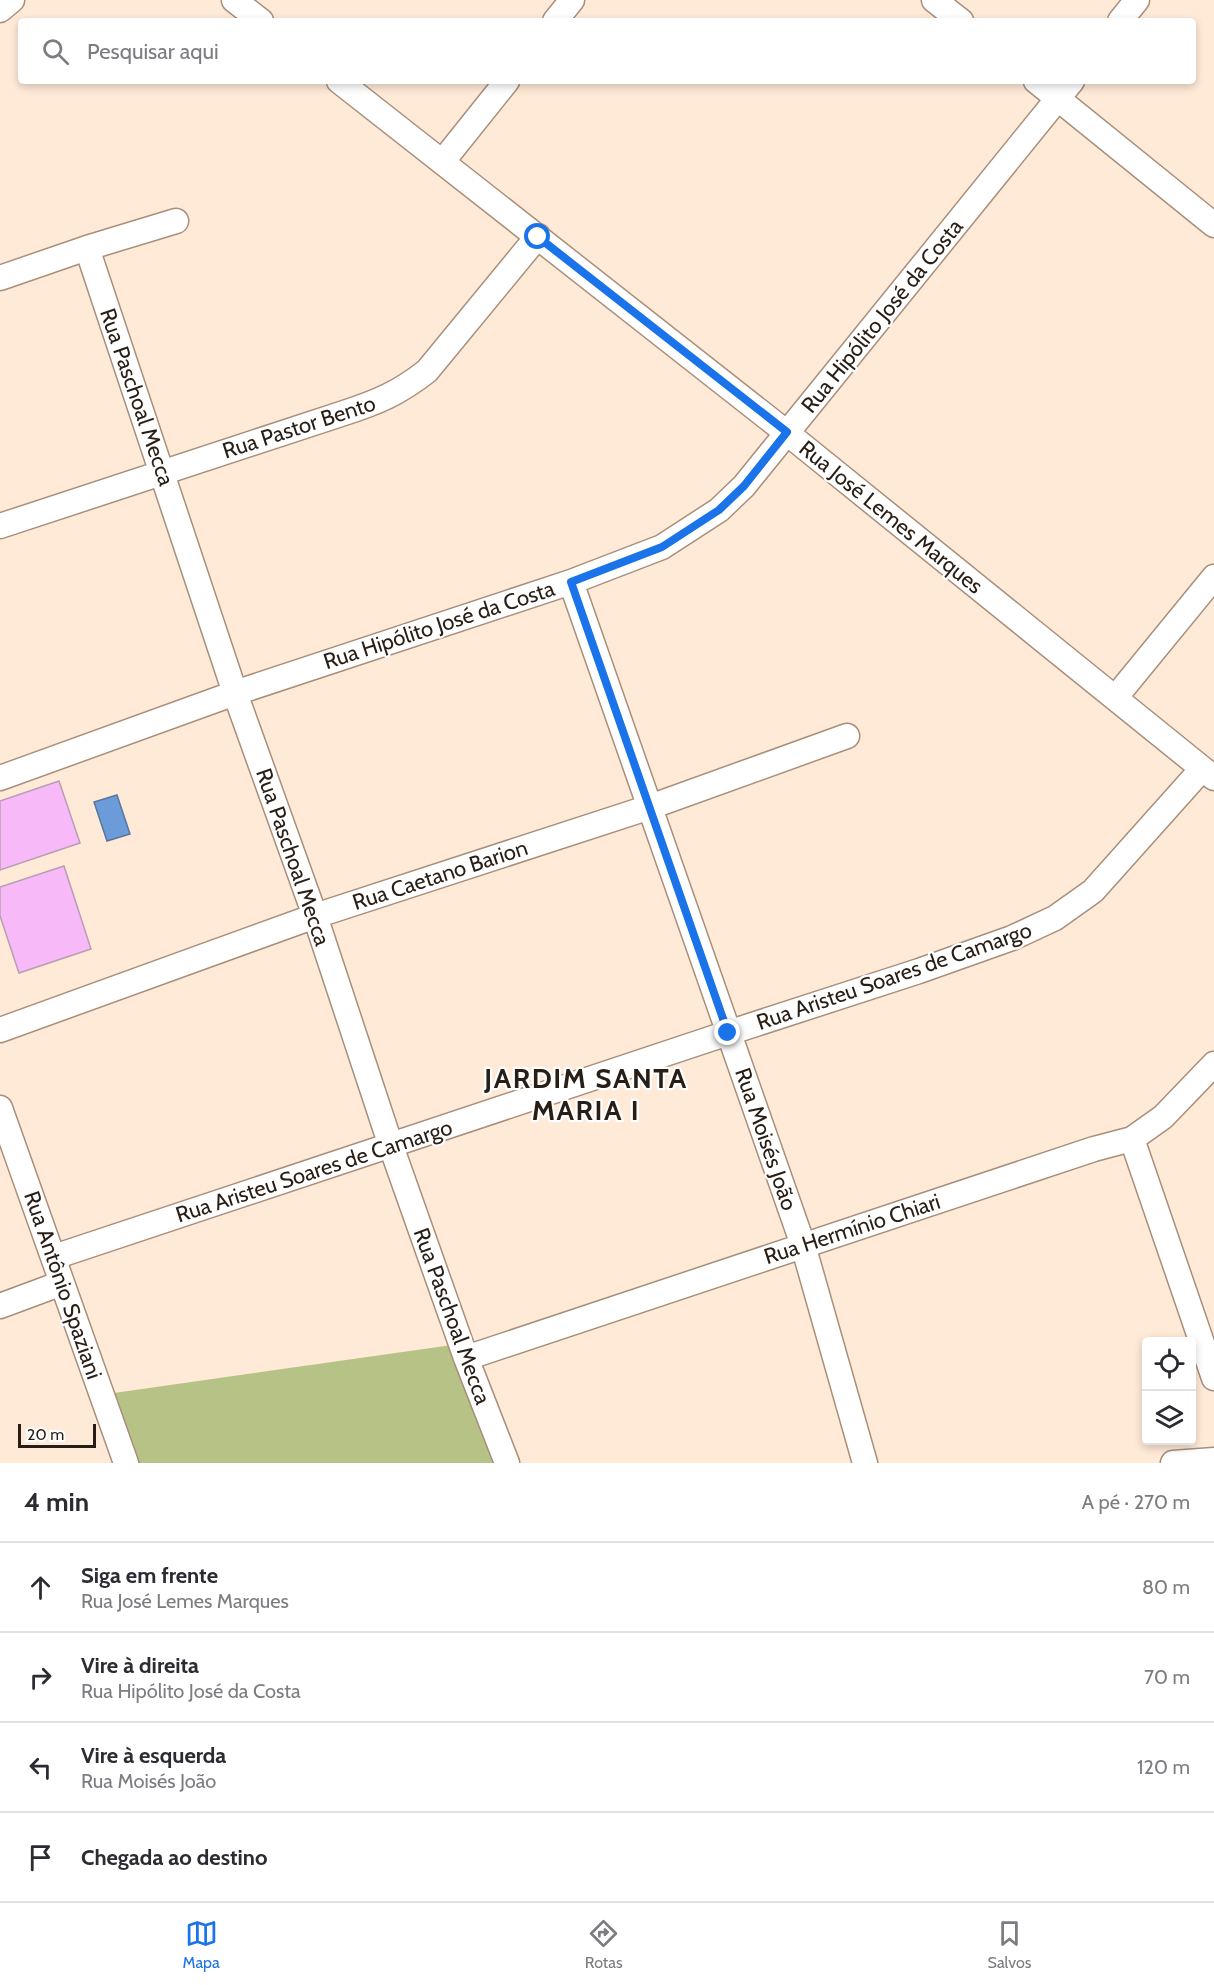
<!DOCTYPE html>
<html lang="pt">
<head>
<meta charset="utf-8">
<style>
  body { margin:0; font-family:Cabin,sans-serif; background:#f2f2f3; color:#2b2b33 }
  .controls { position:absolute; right:18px; bottom:18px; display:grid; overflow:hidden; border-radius:6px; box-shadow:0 3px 9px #0003 }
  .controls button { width:54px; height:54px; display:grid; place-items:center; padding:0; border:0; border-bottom:2px solid #e1e1e2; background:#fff; color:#2b2b33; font:30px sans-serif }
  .scale { position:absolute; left:18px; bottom:15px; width:78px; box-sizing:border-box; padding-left:6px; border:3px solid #281e16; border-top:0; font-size:16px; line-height:21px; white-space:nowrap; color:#281e16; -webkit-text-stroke:4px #fff; paint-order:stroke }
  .stop { position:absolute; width:18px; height:18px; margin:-14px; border:4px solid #1a73e8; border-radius:50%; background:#fff }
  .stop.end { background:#1a73e8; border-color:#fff; box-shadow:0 2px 6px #0008 }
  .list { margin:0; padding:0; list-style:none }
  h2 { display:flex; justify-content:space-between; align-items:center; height:78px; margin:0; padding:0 24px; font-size:26px }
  h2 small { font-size:20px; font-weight:400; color:#7c7c81 }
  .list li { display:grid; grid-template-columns:39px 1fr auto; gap:18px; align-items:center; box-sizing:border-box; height:90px; padding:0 24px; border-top:2px solid #e1e1e2 }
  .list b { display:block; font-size:22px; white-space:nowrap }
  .list p { margin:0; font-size:20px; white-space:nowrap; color:#7c7c81 }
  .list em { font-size:20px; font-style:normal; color:#7c7c81 }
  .icon { flex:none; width:33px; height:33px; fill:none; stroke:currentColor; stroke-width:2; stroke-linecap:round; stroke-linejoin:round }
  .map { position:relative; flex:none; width:1214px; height:1463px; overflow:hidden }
  .search { position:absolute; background:#fff; box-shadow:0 3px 9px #0003; left:18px; right:18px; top:18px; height:66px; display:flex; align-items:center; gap:15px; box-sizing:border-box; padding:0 21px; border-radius:6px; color:#7c7c81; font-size:22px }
  .sheet { height:438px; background:#fff }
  nav { display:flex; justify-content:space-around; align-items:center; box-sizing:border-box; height:84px; border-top:2px solid #e1e1e2; background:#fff; font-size:16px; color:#7c7c81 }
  nav a { display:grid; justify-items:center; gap:3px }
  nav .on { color:#1a73e8 }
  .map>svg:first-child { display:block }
</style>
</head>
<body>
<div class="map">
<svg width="1214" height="1463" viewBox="0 0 1214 1463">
  <rect width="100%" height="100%" fill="#ffe9d7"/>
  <path fill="#b7c287" d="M452,1345L500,1463H138L114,1393Z"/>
  <path fill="#6c9bda" stroke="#58769f" stroke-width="1.5" d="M117,795L130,834L107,841L94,802Z"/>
  <path fill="#f7b9f7" stroke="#b69eb5" stroke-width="1.5" d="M59,781L80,843L0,870V801Z
    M64,866L91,949L19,973L0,916V887Z"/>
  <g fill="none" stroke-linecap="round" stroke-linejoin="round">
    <defs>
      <path id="minor" d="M234,0L261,21
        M934,0L961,21
        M0,10L12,0
        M555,21L572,0
        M1120,21L1137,0
        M339,81L787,433L1214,778
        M1036,81L1214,225
        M443,161L507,81
        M87,248L235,693L315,916L391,1146L466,1358L507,1463
        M0,278L87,248L176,221
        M0,526L344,413C378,402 399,393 427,371L538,236
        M571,582L803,1245L865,1463
        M1115,698L1214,577
        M0,778L235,693L571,582L662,547L719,510L744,486L1072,81
        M0,1030L315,916L650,807L847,736
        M0,1108L126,1463
        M1132,1139L1214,1378
        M54,1257L728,1033L919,971L1012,938L1055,918L1093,891L1202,769
        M0,1306L62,1283
        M466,1358L1094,1149L1132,1139L1163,1117L1214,1064
        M1173,1463L1214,1460"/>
    </defs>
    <use href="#minor" stroke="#a88f7b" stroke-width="27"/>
    <use href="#minor" stroke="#fff" stroke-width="24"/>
  </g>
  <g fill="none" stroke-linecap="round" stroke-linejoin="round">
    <path stroke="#1a73e8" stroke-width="8" d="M538,237L787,432L744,486L719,510L662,547L571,582L728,1033"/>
  </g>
  <g text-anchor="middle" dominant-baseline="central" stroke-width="4.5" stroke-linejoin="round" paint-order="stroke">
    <g font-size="22" fill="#281e16" stroke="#fff">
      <text transform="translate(882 316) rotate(-51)">Rua Hipólito José da Costa</text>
      <text transform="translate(137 397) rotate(71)">Rua Paschoal Mecca</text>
      <text transform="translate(299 427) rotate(-18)">Rua Pastor Bento</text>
      <text transform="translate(891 517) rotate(39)">Rua José Lemes Marques</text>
      <text transform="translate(439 625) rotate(-18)">Rua Hipólito José da Costa</text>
      <text transform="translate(293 857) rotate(71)">Rua Paschoal Mecca</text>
      <text transform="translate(440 875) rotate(-18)">Rua Caetano Barion</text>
      <text transform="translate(894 976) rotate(-19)">Rua Aristeu Soares de Camargo</text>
      <text transform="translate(766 1139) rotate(71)">Rua Moisés João</text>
      <text transform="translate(314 1171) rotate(-18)">Rua Aristeu Soares de Camargo</text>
      <text transform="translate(852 1229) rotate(-18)">Rua Hermínio Chiari</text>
      <text transform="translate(63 1285) rotate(71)">Rua Antônio Spaziani</text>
      <text transform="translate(452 1316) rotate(70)">Rua Paschoal Mecca</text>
    </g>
    <g font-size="28" font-weight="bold" letter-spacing="1.5" fill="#281e16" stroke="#fff">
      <text x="586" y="1078">JARDIM SANTA<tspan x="586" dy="32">MARIA I</tspan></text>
    </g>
  </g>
</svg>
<div class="controls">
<button><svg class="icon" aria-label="locate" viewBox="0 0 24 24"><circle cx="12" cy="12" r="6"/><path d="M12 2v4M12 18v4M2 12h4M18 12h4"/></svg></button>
<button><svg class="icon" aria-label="layers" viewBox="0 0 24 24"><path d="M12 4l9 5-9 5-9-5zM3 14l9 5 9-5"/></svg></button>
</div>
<div class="scale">20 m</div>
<div class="stop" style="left:538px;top:237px"></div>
<div class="stop end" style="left:728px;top:1033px"></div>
<div class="search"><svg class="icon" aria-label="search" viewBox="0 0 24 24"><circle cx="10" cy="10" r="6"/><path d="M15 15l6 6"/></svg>Pesquisar aqui</div>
</div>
<section class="sheet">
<h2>4 min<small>A pé · 270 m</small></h2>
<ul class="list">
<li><svg class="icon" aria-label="ahead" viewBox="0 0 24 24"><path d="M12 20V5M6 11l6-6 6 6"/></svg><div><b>Siga em frente</b><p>Rua José Lemes Marques</p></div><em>80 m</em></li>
<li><svg class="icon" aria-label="right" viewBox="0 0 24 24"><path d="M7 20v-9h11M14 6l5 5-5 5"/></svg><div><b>Vire à direita</b><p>Rua Hipólito José da Costa</p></div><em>70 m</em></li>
<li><svg class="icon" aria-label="left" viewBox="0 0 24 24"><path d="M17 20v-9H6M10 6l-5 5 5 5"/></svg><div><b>Vire à esquerda</b><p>Rua Moisés João</p></div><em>120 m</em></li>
<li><svg class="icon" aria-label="arrive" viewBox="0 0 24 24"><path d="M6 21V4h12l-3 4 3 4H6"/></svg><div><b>Chegada ao destino</b></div></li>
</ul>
</section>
<nav>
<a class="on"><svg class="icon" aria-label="map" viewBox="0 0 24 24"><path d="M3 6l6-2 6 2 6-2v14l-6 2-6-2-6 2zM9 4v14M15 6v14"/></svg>Mapa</a>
<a><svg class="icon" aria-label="directions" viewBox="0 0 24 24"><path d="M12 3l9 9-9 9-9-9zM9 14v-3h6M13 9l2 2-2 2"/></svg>Rotas</a>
<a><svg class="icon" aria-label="saved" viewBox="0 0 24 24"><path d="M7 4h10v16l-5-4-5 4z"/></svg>Salvos</a>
</nav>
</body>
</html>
